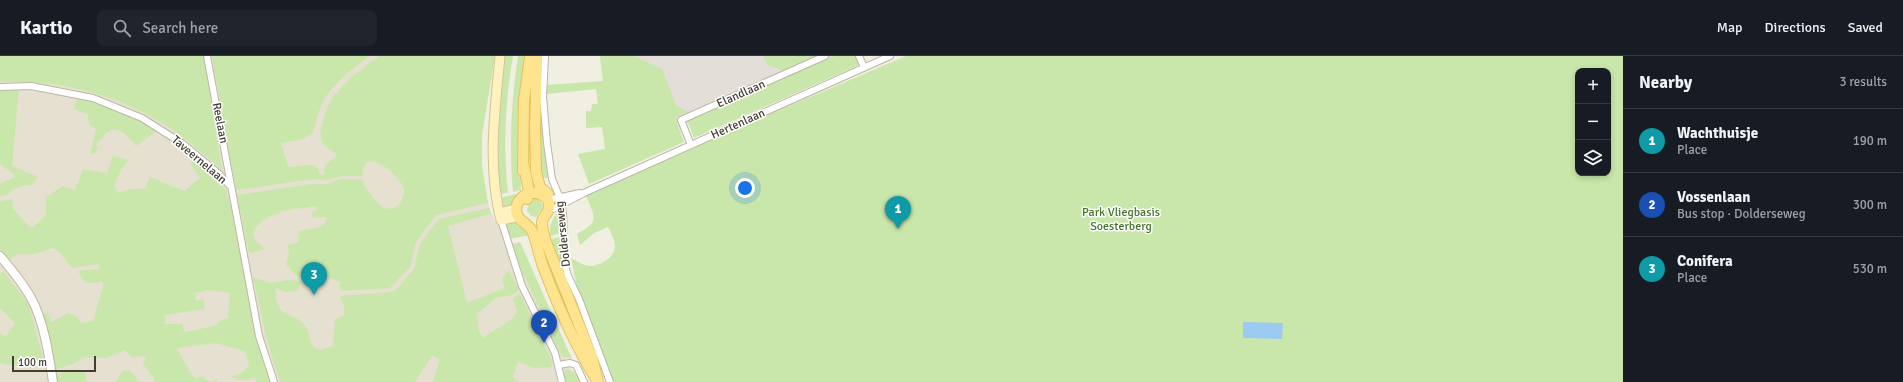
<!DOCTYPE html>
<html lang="en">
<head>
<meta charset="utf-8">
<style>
  body { margin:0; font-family:Signika,sans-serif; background:#20242c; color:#f1f3f6 }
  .controls { position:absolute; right:12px; top:12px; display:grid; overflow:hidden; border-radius:8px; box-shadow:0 2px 6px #0003 }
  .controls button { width:36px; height:36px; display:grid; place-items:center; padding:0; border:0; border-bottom:1px solid #363941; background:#171b24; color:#f1f3f6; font:20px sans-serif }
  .scale { position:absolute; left:12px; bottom:10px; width:84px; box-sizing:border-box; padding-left:4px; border:2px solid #433d33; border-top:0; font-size:11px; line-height:14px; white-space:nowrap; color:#433d33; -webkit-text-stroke:3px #fff; paint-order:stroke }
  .you { position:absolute; left:745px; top:132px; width:14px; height:14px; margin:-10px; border:3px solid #fff; border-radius:50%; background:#1a73e8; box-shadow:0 0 0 6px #1a73e833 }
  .badge { display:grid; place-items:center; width:26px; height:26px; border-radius:50%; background:#fb3e10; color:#fff; font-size:13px; font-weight:700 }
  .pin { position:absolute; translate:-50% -33px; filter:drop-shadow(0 1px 2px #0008) }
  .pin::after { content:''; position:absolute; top:21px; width:14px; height:12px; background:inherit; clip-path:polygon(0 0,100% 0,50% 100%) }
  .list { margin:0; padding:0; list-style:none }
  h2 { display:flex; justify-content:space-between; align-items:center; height:52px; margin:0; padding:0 16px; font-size:17px }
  h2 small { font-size:13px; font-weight:400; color:#9ea1a6 }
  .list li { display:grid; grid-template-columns:26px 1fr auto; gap:12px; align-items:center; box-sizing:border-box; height:64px; padding:0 16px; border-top:1px solid #363941 }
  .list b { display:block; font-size:15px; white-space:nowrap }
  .list p { margin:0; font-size:13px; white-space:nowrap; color:#9ea1a6 }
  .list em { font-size:13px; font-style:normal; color:#9ea1a6 }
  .icon { flex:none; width:22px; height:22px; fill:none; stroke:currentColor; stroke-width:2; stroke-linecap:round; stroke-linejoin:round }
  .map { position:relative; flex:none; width:1623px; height:326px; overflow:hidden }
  header { display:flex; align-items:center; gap:24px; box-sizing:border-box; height:56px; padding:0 20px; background:#171b24; border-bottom:1px solid #363941 }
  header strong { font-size:19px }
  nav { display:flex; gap:22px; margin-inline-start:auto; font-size:14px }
  .search { width:280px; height:36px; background:#20242c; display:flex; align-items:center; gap:10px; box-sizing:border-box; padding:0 14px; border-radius:8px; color:#9ea1a6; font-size:15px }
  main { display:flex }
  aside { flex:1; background:#171b24 }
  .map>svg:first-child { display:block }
</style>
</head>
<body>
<header>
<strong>Kartio</strong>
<div class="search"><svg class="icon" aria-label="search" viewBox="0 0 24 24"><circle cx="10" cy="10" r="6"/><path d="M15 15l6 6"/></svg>Search here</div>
<nav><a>Map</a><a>Directions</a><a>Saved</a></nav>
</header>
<main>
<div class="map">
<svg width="1623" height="326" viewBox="0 0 1623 326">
  <rect width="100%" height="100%" fill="#f1eee2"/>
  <path fill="#e5e0d0" d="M0,0H481L482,133L495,165L526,202L575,326H0Z"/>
  <path fill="#e3dfd8" d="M630,0H851L665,77Z"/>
  <path fill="#c9e7aa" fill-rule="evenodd" d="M0,0H204L222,114C202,97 183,79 160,66C113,37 54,23 0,26Z
    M212,0H370C352,13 330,29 321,50C317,59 316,68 313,77L303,83L281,87L288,111L314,109L319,114V118L324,119L325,109L336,101L335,97C327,92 320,89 321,78L320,76L326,54L333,41L350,22L379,0H495L482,79V109L488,147L436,159L416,186L410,211L390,232L340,235V226L321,218L311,223L296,220L286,208L289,194L287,189L299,186L298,175C308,173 327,173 327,161L313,162L311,156L317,154L316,150L281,155L278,158C267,160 259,166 253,176L255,184L265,193L249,197L237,139L312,128H328L340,123H361C367,133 382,162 397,150C402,146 404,140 404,133C400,121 382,105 369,105L364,109L362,120H343L325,124L313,123L236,134Z
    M505,0H513C505,45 503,92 508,137L499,138C497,92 499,46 505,0Z
    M518,0H527L520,104L521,134L513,136C509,91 511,45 518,0Z
    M600,0H634L662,13L676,49L688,56L675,61L684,86L589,128L578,98L605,93L602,71L586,72V55H591L592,48H598L596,33L547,38V29L603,25Z
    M763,0H814V1L783,14L767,9Z
    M835,0H855L859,9L694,82L687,64Z
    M906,0H1623V326H613L577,231L571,203C577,204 580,208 585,209C596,213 613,203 615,192C616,186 611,177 608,171L594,177L580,189L577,178C600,166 595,161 586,140L618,123ZM1578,15H1608V117H1578Z
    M532,15L537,133H531L527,58Z
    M540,30L544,90L549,122H539Z
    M0,32H19L12,110L38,121L31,129C22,129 13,132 7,139L0,140V128L16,120L0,108Z
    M77,41C106,46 132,60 158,74L136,90C124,76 113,63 100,85H98L96,89L98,90L95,98L90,97L96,73L89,69L88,59L74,53Z
    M113,100L129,104L123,111L114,129L118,137L131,133H145L150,121L184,135L200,122L190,108L195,103L225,132L231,150L259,288L271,326H256L255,321C247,325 239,325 231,321C238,319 246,315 249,308L245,295L216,287L176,292L193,320L195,322L203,321L210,326L217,324V326H154V322L143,308L146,300L132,301L125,294L106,302L85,301L73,308L54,314L41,259L47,257L52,266L68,257L77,261L81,267L93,265L103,231V226L85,227L78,215L99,213V208L72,212L58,195L52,192L35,198H18L9,204L0,193V145L12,143L13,153L29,170L33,171L46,159V141L63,130L75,134L83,113L107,117ZM208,234L230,237L228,262L221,264L215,270L184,276L182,268H165V259L205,253L203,243L196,245L195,237Z
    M520,137L516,146L509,152L502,151L499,142Z
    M534,142L539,144L543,149L542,153L536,161L531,160L527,155L528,150Z
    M489,152L490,158L448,170L467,247L502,233L504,231L502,222L509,214L519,234L512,239L496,242L477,258L479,275L483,282L512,263L517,256L513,242L520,238L551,303L552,311L534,312L518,305L513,320V322L519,326H433L440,304L432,300L415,326H280L266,281L253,221L270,227L288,224L302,225L297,235L285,236L276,232C275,235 276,237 276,241C278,263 298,257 306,271C311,279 309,292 320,294L333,290L335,264L344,259V249L340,240L391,236L397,233L414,213L420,188L439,163Z
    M560,155L561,177L550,180C549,170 552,161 560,155Z
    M516,165L531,179L509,183L505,169Z
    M538,172L589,303L550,218L535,173Z
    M561,181L563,213L551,183Z
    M520,186L572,303L564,301L559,295L510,189Z
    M3,215L29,249L43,302L25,311L0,307V277L6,280L15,267L0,252V219Z
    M78,313L85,317L87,326H56L55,319L70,314Z
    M566,313L573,315L581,326H563V319Z
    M129,314L140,326H115L123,315Z"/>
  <path fill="#9dcaf0" d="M1243,266L1283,267L1282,283L1243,282Z"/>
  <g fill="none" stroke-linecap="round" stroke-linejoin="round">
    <defs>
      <path id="minor" d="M207,0L259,280L274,326
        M545,0L543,41L547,87L552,123L560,142L563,157L565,209L568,220L579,243L610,326
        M859,0L864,11
        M0,31L31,30L93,42L142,62L183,88L219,118L231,131
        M691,89L681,64L825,0
        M552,143L580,137
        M553,153L586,136L890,0
        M501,164L522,230L555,297L562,326
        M559,309L570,307L576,309L584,326"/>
      <path id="tertiary" d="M0,200C11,213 23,227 31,242C44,265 49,300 53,326"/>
      <path id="secondary" d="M500,0C495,55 487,110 501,164L518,161
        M499,157L516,153"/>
      <path id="primary" d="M537,0L535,72L536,116L540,131L548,138
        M524,110L529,135L527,143
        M523,115L524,45L530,0
        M529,137C538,136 551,140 549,152C548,158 542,161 542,167C542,173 544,180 546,186L592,301L598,326C577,293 560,255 546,218C540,205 538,190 533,177C530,167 516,166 516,153C517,145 522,140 529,137Z"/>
    </defs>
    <use href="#minor" stroke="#bdb6a5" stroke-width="8"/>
    <use href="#tertiary" stroke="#bdb6a5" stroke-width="10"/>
    <use href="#secondary" stroke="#d2c492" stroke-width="11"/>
    <use href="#primary" stroke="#e3c25e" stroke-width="12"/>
    <use href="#minor" stroke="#fff" stroke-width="6"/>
    <use href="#tertiary" stroke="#fff" stroke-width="8"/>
    <use href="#secondary" stroke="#fff2bf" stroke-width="9"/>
    <use href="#primary" stroke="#fee48e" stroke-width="10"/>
  </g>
  <g text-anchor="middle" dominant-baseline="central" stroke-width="3" stroke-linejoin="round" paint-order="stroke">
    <g font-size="12" fill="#433d33" stroke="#fff">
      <text transform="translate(741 38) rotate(-24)">Elandlaan</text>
      <text transform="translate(220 67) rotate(79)">Reelaan</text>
      <text transform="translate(738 68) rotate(-24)">Hertenlaan</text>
      <text transform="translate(199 104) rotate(40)">Taveernelaan</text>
      <text transform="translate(563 178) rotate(-96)">Dolderseweg</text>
    </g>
    <g font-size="12" fill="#407427" stroke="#fff">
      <text x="1121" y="156">Park Vliegbasis<tspan x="1121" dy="14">Soesterberg</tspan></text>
    </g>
  </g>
</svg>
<div class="controls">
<button>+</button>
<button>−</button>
<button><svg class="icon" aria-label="layers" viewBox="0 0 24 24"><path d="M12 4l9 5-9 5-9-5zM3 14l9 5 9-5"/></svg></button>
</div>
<div class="scale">100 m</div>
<div class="you"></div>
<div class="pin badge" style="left:898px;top:173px;background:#0f9aa8">1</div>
<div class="pin badge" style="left:544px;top:287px;background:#1a4fb4">2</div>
<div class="pin badge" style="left:314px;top:239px;background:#0f9aa8">3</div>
</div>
<aside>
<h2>Nearby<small>3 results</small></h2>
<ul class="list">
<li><span class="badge" style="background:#0f9aa8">1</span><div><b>Wachthuisje</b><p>Place</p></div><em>190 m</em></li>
<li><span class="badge" style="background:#1a4fb4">2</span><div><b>Vossenlaan</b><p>Bus stop · Dolderseweg</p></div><em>300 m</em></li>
<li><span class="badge" style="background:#0f9aa8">3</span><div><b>Conifera</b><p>Place</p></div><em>530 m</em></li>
</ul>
</aside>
</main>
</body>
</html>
